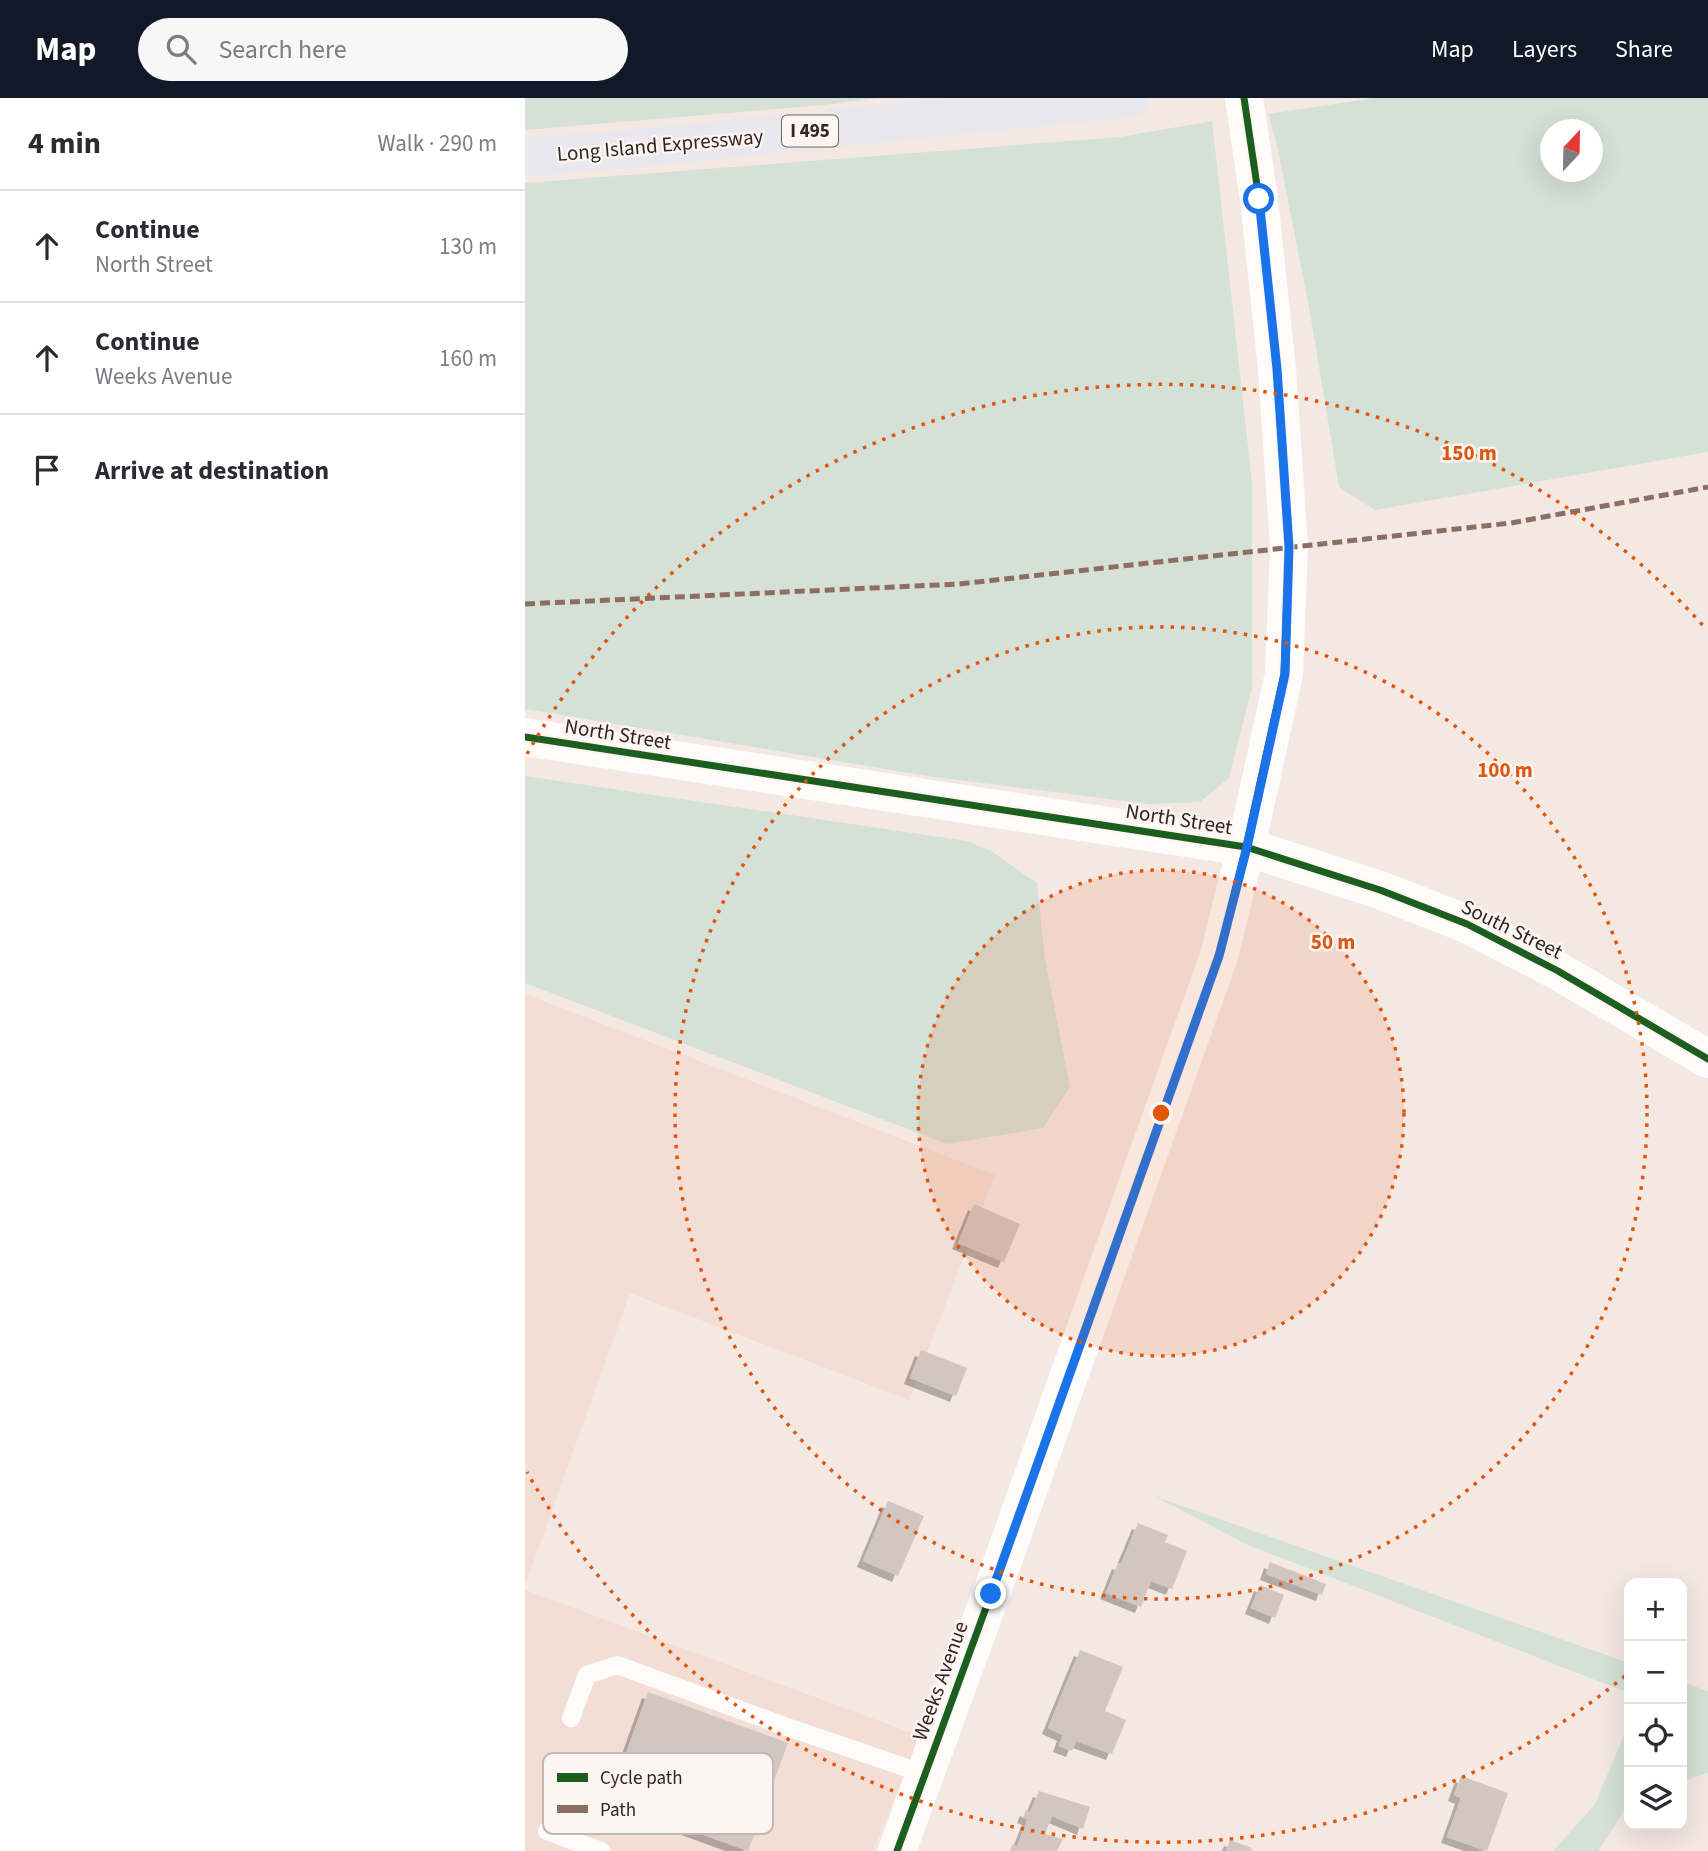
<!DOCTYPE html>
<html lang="en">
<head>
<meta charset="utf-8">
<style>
  body { margin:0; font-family:"Source Sans 3",sans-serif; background:#f7f7f7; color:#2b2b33 }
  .controls { position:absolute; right:21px; bottom:21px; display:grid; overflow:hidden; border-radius:14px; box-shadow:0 7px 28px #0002 }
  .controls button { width:63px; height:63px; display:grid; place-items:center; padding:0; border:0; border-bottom:2px solid #e1e1e2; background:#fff; color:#2b2b33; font:35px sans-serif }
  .compass { position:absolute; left:1015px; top:21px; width:63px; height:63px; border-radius:50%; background:#fff; box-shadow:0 7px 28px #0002; rotate:22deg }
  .stop { position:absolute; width:21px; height:21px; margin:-16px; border:5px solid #1a73e8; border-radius:50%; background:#fff }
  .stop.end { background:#1a73e8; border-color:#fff; box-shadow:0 2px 7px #0008 }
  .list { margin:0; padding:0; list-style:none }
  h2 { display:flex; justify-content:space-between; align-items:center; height:91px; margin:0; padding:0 28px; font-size:30px }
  h2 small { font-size:23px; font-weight:400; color:#7c7c81 }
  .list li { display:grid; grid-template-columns:46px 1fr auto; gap:21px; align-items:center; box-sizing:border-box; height:112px; padding:0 28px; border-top:2px solid #e1e1e2 }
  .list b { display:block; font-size:26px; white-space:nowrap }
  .list p { margin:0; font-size:23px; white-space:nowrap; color:#7c7c81 }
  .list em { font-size:23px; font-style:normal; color:#7c7c81 }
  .icon { flex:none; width:38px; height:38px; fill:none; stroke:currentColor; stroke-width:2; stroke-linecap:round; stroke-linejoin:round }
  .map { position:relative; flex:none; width:1183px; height:1753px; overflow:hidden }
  header { display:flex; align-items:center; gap:42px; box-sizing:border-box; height:98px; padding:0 35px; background:#111827; color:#fff }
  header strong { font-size:33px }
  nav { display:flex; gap:38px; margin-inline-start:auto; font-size:24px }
  .search { width:490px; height:63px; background:#f7f7f7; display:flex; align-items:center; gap:18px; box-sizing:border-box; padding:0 24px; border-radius:38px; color:#7c7c81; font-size:26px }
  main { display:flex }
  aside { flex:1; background:#fff }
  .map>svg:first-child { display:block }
</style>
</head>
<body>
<header>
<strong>Map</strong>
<div class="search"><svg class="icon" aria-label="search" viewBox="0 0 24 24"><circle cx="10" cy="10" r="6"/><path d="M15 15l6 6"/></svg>Search here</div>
<nav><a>Map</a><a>Layers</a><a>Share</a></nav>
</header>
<main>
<aside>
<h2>4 min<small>Walk · 290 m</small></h2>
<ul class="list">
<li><svg class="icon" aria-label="ahead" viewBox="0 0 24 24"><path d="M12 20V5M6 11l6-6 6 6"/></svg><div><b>Continue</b><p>North Street</p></div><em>130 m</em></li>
<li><svg class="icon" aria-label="ahead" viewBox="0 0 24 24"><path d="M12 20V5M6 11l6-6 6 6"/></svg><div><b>Continue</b><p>Weeks Avenue</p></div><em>160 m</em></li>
<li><svg class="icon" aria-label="arrive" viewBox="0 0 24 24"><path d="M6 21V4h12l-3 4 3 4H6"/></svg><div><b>Arrive at destination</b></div></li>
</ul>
</aside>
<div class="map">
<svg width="1183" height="1753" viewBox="0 0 1183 1753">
  <defs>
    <filter id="shadow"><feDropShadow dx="-6" dy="6" stdDeviation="0" flood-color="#0004"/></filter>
  </defs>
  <rect width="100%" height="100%" fill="#f4e8e3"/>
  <path fill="#f3ddd5" d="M0,896L470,1077L384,1302L105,1195L0,1488Z
    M0,1492L395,1638L348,1753H0Z"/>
  <path fill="#d5e1d6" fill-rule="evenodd" d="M0,0H354L299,7L0,32Z
    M849,0H1183V354L850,412L814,389L784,209L752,47L743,16ZM1026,32H1068V74H1026Z
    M687,23L727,385V589L704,680L675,704L623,706L402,678L0,611V85L595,39Z
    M0,678L442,743L466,753L512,785L520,861L545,989L518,1030L422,1046L0,885Z
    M629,1398L1104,1565V1595L723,1447Z
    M1157,1584L1183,1593V1676L1182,1675L1157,1684Z
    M1104,1625V1705L1073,1753H1028L1070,1706Z"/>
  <path fill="#d2c6c1" filter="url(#shadow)" d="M449,1106L495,1126L479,1164L433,1145Z
    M396,1252L442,1270L431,1298L385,1280Z
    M363,1403L399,1418L373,1478L338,1463Z
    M613,1425L643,1437L640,1444L662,1453L647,1491L626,1483L616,1509L581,1495L593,1465L596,1466Z
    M745,1464L801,1486L797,1497L741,1476Z
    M735,1487L759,1497L750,1520L726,1510Z
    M555,1552L598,1569L580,1613L601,1622L587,1656L551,1643L547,1653L534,1648L538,1637L523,1630Z
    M123,1594L263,1645L223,1753L88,1704L83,1716L58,1707L73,1667L94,1675Z
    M936,1678L983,1695L962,1753L922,1739L936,1700L929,1697Z
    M514,1693L565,1709L558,1731L527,1718L520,1736L538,1741L532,1753H485L487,1747L492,1748L503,1721L498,1719L501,1712L505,1714Z
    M705,1742L727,1750L726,1753H701Z"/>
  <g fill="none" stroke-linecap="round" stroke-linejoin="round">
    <path stroke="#fdfcfb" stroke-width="18" d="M46,1620L62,1577L92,1567L262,1629L400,1676
      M22,1733L76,1753"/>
    <path stroke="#fdfcfb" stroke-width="38" d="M0,639L721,749L855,792L942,826L1033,873L1183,961
      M372,1753L466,1496L694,858L721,749L759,576L764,449L752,271L734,101L719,0"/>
    <path stroke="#e8e8ee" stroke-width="38" d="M0,59L114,50L605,0"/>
    <path stroke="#8d6e63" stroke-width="5" stroke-dasharray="10 5" stroke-linecap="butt" d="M0,506L434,486L986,425L1183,389"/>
    <defs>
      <path id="cycleway" d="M0,639L721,749L855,792L942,826L1033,873L1183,961
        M372,1753L466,1496L694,858L721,749L759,576L764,449L752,271L734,101L719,0"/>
    </defs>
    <use href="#cycleway" stroke="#fdf5f2" stroke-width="11"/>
    <use href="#cycleway" stroke="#1b5e20" stroke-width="7"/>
  </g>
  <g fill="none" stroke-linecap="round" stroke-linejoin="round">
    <path stroke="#1a73e8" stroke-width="9" d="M466,1496L694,858L722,749L760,576L764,449L752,271L734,101"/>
  </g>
  <circle cx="636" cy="1015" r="243" fill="#df560d" fill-opacity=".12"/>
  <g fill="none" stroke="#df560d" stroke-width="3.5" stroke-dasharray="3.5 7">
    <circle cx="636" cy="1015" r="243"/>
    <circle cx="636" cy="1015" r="486"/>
    <path d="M1100 1578A729 729 0 0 1 2 1374M2 656A729 729 0 0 1 1182 532"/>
  </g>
  <g text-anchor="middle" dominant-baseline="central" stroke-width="5" stroke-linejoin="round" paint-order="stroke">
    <rect fill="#fdf5f2" stroke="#70635f" stroke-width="2" x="257" y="17.5" width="56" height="31" rx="5"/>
    <g font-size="19" font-weight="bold" fill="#342520">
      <text x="285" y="33">I 495</text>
    </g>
    <g font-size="21" fill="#342520" stroke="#fdf5f2">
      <text transform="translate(135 47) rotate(-5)">Long Island Expressway</text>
      <text transform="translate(93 636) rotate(9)">North Street</text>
      <text transform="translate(654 721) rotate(9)">North Street</text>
      <text transform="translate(987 831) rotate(26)">South Street</text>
      <text transform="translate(415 1583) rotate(-70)">Weeks Avenue</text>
    </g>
  </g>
  <rect x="18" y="1655" width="230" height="81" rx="10" fill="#fdf5f2" stroke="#c1b7b3" stroke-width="2"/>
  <rect x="32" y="1675" width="31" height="9" fill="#1b5e20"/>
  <rect x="32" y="1707" width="31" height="8" fill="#8d6e63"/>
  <g font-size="19" fill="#342520">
    <text x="75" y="1686">Cycle path</text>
    <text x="75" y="1718">Path</text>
  </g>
  <circle cx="636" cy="1015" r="10" fill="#df560d" stroke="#fdf5f2" stroke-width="3.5"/>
  <g font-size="21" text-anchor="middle" font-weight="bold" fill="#df560d" stroke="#fdf5f2" stroke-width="5" stroke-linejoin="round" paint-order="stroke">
    <text x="944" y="362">150 m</text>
    <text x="980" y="679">100 m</text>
    <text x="808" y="851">50 m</text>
  </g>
</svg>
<div class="controls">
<button>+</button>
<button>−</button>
<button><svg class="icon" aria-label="locate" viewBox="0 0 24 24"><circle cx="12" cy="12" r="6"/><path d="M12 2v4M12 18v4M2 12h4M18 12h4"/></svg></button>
<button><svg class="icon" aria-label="layers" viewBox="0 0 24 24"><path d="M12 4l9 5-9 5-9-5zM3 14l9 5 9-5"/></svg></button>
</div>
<svg class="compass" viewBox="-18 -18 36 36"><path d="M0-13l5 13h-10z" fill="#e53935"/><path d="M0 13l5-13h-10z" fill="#7c7c81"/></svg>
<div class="stop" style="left:734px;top:101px"></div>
<div class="stop end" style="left:466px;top:1496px"></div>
</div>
</main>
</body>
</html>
